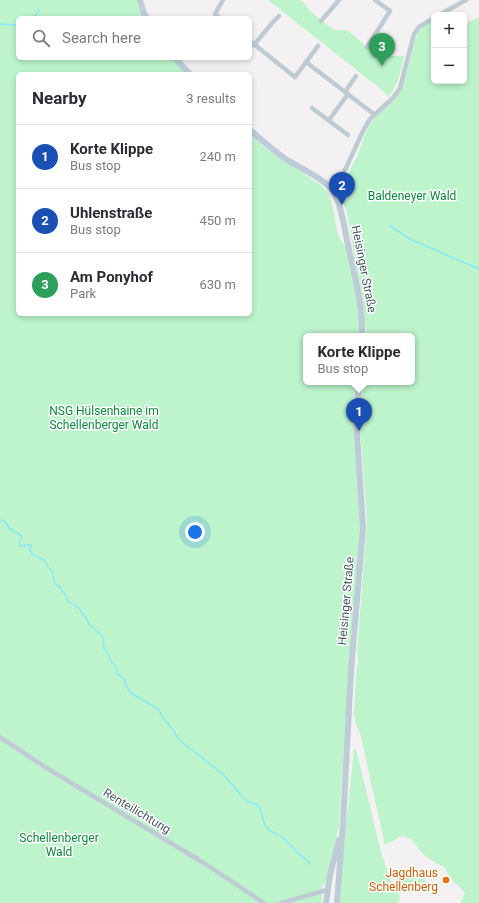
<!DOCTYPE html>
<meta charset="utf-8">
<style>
:root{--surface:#fff;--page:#f7f7f7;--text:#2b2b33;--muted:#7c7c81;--line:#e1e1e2;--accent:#068af9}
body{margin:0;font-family:Roboto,sans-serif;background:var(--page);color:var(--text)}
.controls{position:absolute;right:12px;top:12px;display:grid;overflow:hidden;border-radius:6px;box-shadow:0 2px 6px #0003}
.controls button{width:36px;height:36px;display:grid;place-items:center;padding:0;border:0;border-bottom:1px solid var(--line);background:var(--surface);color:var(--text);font:20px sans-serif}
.you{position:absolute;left:195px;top:532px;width:14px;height:14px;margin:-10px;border:3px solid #fff;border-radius:50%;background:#1a73e8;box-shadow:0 0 0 6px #1a73e833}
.badge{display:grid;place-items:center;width:26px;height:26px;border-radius:50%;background:var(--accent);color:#fff;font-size:13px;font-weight:700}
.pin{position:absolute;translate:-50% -33px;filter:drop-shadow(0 1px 2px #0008)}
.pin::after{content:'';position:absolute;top:21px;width:14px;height:12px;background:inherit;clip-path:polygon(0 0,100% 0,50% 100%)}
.popup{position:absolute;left:303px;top:333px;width:112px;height:52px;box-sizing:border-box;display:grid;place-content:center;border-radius:6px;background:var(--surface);filter:drop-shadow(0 1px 3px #0005);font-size:13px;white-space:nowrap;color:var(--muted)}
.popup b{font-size:15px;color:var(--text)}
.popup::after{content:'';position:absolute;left:50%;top:100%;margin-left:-8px;border:8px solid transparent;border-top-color:var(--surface)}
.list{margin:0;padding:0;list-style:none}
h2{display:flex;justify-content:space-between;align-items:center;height:52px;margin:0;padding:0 16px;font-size:17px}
h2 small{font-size:13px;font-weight:400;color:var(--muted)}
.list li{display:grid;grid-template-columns:26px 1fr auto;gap:12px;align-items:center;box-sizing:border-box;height:64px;padding:0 16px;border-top:1px solid var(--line)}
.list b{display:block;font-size:15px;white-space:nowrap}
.list p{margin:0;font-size:13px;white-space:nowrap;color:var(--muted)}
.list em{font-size:13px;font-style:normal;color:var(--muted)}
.icon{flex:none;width:22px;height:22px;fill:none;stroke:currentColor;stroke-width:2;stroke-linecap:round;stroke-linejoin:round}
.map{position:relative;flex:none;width:479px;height:903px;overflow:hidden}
.search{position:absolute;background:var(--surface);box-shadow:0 2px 6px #0003;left:16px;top:16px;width:236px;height:44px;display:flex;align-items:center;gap:10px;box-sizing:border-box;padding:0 14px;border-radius:6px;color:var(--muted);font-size:15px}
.panel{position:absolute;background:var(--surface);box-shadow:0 2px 6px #0003;left:16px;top:72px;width:236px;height:244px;border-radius:6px}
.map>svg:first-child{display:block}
.green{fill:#bdf4cc}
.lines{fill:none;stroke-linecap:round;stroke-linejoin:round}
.stream{stroke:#86eaf6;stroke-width:1.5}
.street{stroke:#becbd2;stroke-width:4.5}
.secondary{stroke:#beccd7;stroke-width:6}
.food-dot{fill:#e8710a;stroke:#fff;stroke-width:1.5}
.labels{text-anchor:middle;stroke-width:3;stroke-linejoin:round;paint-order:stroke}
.park-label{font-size:12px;fill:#0d873e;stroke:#fff}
.street-label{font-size:12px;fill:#475861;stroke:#fff}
.food-label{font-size:12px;fill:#c56008;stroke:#fff;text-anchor:end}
</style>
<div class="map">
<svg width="479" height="903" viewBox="0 0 479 903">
<rect width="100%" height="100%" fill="#f4f1f2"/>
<g class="green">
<path d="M 0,0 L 139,0 L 146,18 L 18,18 L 18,58 L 174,58 L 187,74 L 18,74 L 18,314 L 250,314 L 250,134 L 269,151 L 321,185 C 336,199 333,219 339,237 C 341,242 345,245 347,250 C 355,276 361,309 360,336 L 306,336 L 306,382 L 355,382 L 353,416 L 361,532 L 351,636 L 339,826 L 329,875 L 326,882 L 322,886 L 322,903 L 0,903 Z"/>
<path d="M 268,0 L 299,0 L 303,2 L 311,12 L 334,30 L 347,30 L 378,56 L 404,56 C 401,72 398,85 388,97 L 382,90 Z"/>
<path d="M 479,17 L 479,903 L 460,903 L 465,893 L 456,883 L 455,884 L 443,866 L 441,866 L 424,855 L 411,839 L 402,836 L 385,845 L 360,733 L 355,723 L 354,713 L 356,674 L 358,660 L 357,653 L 367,521 L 359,415 L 362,382 L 412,382 L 412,336 L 366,336 L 365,321 L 347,213 L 340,193 L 342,185 L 358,155 L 365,134 L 370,124 L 376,117 L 393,101 L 401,90 L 407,72 L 413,45 L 418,32 L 422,28 L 434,20 L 434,81 L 464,81 L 464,25 Z"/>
<path d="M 354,749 L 356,749 L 381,852 L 392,885 L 396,892 L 399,893 L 400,900 L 396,903 L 340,903 L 345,833 Z"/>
<path d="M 418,869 L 427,884 L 410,894 L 401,879 Z"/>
</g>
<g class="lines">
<g class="stream">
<path d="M 34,18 L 39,10"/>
<path d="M 0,24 L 18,25"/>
<path d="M 390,226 L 412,240 L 479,269"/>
<path d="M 0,520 L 4,521 L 10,529 L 22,536 L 19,544 L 20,546 L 31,545 L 32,546 L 29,549 L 33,555 L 44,560 L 47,566 L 52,571 L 55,584 L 60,587 L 67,598 L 67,600 L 80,609 L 90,625 L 103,637 L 104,649 L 108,653 L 111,662 L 115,665 L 117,673 L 125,680 L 126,686 L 131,693 L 158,709 L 164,719 L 174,731 L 178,739 L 224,775 L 247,802 C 266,803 259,818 267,828 C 272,833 279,834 283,838 C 288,841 292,847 296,851 C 301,856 306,858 310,864"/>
</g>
<g class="street">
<path d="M 439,15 L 466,0"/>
<path d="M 220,18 L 215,14 L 223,0"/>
<path d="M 321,21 L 339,0"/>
<path d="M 250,41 L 295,77 L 318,46"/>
<path d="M 254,45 L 272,23 L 279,16"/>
<path d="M 367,47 L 390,11 L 375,0"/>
<path d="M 306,62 L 375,115"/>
<path d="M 345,92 L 356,76"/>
<path d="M 312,108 L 348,135"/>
<path d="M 329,120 L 348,94"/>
<path d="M 332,190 L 346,168 L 363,131 L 370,119 L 393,98 L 400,88 L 414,34 L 419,27 L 434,18"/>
<path d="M 0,737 L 45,767 L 207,865 L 264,903"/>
<path d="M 281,903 L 327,890"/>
</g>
<g class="secondary">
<path d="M 140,0 L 143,11 L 147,18"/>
<path d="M 175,58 L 190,74"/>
<path d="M 250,130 C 261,140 272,149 283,157 C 298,168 321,176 332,190 C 341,201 345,231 348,245 C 354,275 363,305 362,336"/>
<path d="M 326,903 L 330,875 L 339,840"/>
<path d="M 337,903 L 343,823 L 351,671 L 363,528 L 356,418 L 359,382"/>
</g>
</g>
<circle class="food-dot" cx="446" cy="880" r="4"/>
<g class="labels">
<g class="park-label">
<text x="412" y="200">Baldeneyer Wald</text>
<text x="104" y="415">NSG Hülsenhaine im<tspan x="104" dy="14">Schellenberger Wald</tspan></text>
<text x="59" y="842">Schellenberger<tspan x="59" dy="14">Wald</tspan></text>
</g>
<g class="street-label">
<text transform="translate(364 269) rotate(79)" y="4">Heisinger Straße</text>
<text transform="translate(346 601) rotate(-85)" y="4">Heisinger Straße</text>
<text transform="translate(137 811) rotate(31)" y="4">Renteilichtung</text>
</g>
<g class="food-label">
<text x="438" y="877">Jagdhaus<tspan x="438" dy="14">Schellenberg</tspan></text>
</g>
</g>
</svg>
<div class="controls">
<button>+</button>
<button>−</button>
</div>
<div class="you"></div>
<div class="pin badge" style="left:359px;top:431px;background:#1a4fb4">1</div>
<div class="popup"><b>Korte Klippe</b>Bus stop</div>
<div class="pin badge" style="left:342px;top:205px;background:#1a4fb4">2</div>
<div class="pin badge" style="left:382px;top:66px;background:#2e9e5b">3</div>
<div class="search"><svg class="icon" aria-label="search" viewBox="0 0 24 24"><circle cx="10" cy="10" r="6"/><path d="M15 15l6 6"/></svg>Search here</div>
<section class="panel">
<h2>Nearby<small>3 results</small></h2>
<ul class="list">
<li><span class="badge" style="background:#1a4fb4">1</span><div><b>Korte Klippe</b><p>Bus stop</p></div><em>240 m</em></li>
<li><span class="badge" style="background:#1a4fb4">2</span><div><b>Uhlenstraße</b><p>Bus stop</p></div><em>450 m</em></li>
<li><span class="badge" style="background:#2e9e5b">3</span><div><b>Am Ponyhof</b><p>Park</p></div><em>630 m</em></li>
</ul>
</section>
</div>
